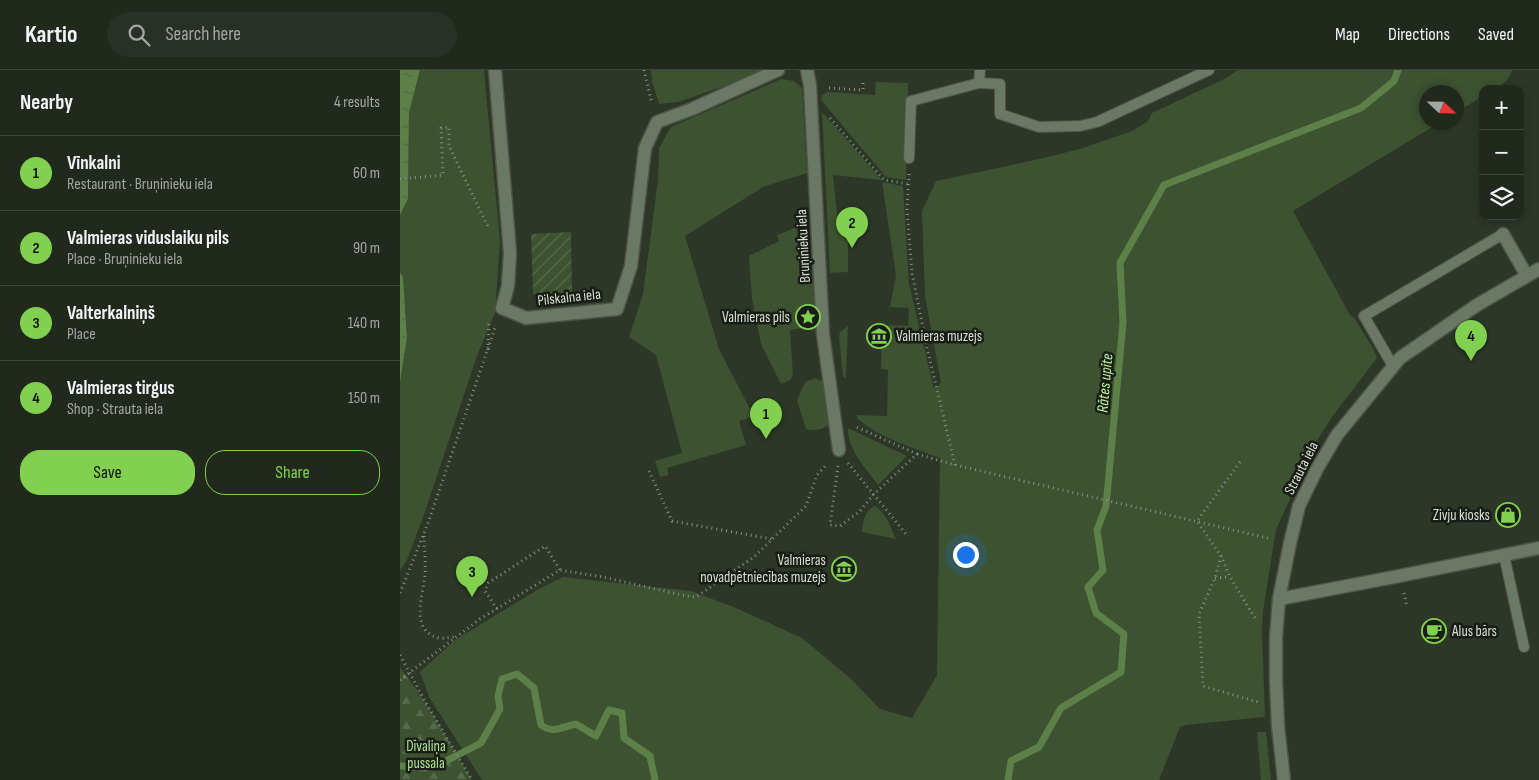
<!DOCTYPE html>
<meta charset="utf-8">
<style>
:root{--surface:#21291d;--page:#293126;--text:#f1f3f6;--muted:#a2a6a4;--line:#3e453b;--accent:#82d04f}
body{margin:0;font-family:"Sofia Sans Condensed",sans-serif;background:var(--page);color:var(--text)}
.controls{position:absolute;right:15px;top:15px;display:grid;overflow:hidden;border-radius:10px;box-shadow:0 2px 8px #0003}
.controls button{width:45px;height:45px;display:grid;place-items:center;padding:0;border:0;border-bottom:1px solid var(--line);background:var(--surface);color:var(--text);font:25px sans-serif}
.compass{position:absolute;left:1019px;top:15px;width:45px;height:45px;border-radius:50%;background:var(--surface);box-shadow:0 2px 8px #0003;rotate:112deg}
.you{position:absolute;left:565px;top:484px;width:18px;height:18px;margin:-12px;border:4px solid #fff;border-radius:50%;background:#1a73e8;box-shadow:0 0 0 8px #1a73e833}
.badge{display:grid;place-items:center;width:32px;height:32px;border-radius:50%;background:var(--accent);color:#111;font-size:16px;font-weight:700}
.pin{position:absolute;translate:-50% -41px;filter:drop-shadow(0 1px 2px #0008)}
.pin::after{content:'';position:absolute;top:26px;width:18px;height:15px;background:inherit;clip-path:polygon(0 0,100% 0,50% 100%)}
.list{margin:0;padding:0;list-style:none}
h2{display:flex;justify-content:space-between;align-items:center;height:65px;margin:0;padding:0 20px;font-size:21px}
h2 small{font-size:16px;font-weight:400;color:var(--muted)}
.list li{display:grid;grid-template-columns:32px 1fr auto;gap:15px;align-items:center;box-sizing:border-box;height:75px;padding:0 20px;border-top:1px solid var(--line)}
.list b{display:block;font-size:19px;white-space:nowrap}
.list p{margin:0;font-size:16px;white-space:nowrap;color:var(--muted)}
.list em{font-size:16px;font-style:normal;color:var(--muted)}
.actions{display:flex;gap:10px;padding:15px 20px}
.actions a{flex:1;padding:11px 0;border:1px solid var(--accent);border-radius:20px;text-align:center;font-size:18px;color:var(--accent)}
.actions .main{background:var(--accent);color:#111}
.icon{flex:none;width:28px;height:28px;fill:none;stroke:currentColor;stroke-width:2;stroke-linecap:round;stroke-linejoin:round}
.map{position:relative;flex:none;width:1139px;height:710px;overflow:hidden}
header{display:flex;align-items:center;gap:30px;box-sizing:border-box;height:70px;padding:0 25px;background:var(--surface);border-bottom:1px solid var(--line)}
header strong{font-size:24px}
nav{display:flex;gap:28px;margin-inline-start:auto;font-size:18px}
.search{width:350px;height:45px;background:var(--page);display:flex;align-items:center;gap:12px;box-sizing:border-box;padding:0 18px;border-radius:28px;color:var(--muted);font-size:19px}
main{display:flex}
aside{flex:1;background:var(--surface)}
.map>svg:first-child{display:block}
.green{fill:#3c5230}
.forest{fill:url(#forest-firs)}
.garden{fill:url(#garden-furrows)}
.water{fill:url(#water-ripples)}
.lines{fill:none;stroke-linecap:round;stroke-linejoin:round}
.stream{stroke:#5c8048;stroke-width:7}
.lane-casing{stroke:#4c5446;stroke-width:12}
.street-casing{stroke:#4c5446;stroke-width:15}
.path{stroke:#879083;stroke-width:3;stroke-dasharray:1 4;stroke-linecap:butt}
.lane{stroke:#6c7866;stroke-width:10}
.street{stroke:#6c7866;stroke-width:12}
.labels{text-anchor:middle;stroke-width:5;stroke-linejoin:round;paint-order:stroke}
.street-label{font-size:15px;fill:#d8dfd5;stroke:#181d15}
.poi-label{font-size:15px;fill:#d8dfd5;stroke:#181d15;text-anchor:end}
.park-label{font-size:15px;fill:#afe492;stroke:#181d15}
.water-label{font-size:16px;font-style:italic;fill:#bef3a0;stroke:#181d15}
</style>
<header>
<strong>Kartio</strong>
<div class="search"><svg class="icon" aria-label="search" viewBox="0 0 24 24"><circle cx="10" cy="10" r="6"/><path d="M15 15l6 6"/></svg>Search here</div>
<nav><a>Map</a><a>Directions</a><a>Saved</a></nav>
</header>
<main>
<aside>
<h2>Nearby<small>4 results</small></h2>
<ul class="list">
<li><span class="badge">1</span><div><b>Vīnkalni</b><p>Restaurant · Bruņinieku iela</p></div><em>60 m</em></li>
<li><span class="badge">2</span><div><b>Valmieras viduslaiku pils</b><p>Place · Bruņinieku iela</p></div><em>90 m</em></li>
<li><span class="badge">3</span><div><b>Valterkalniņš</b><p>Place</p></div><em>140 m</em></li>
<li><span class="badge">4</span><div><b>Valmieras tirgus</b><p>Shop · Strauta iela</p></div><em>150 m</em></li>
</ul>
<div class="actions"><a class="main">Save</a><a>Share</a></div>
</aside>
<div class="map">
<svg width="1139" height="710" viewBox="0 0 1139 710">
<defs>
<pattern id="forest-firs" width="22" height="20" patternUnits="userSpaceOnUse" patternTransform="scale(1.25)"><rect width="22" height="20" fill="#3c5230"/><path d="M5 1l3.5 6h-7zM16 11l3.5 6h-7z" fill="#576a4d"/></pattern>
<pattern id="garden-furrows" width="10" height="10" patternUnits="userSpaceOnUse" patternTransform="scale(1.25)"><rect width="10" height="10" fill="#3c5230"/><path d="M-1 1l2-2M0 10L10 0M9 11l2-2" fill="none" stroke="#576a4d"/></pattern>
<pattern id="water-ripples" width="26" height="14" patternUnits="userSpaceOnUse" patternTransform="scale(1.25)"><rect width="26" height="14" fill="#5c8048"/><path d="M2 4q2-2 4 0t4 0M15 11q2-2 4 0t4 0" fill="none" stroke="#516845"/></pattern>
</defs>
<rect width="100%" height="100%" fill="#2c3727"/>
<g class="green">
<path d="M 20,0 L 84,0 L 100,171 L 95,243 L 77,286 L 25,442 L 7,490 L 0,501 L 0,313 L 7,267 L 3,207 L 0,202 L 0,145 L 8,129 L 9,43 Z"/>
<path d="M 251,0 L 366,0 L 354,6 L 278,32 L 259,34 L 252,11 Z"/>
<path d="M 838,0 L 1112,0 C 1108,14 1097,19 1083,19 L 1083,26 L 1057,42 L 1056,22 L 1026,22 L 1026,52 L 1039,53 L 893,141 L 950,245 L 955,249 L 974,280 L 977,288 L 932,347 L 913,377 L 876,460 L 863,541 L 862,560 L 865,647 L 785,655 L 780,657 L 759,710 L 82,710 L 29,627 L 20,602 L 55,570 L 137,520 L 163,507 L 291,521 L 336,538 L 402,568 L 450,608 L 480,639 L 512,648 L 537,605 L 540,388 C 515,379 476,366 457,348 L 457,345 L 487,346 L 488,300 L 481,299 L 482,255 L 508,256 L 509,238 L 490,237 L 496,206 L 482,112 L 503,116 L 509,214 L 534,319 L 541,313 L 525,226 L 522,141 L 536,111 L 626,92 L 680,79 L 732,61 L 748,51 L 752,43 L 824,9 Z"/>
<path d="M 381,9 L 394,11 L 402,18 L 407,103 L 363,117 L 285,166 L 319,279 L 352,343 L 352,347 L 339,351 L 346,375 L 267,398 L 269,405 L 260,407 L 255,391 L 282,383 L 256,285 L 229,267 L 243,224 L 258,110 L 259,78 L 271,57 Z"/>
<path d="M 476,12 L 508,13 L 506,110 L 486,107 L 421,30 L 422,25 L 428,22 L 475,25 Z"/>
<path d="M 422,42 L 482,110 L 433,105 L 438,154 L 448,154 L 448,202 L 430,203 Z"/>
<path d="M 407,153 L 416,241 C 414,259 406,257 390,260 L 393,306 L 390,310 L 381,314 L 361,274 L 352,229 L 349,186 L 379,171 L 377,165 Z"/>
<path d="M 448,256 L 446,304 L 446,308 L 443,306 L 439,267 L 440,262 Z"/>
<path d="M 415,308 L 425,312 L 431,352 C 424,360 416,361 406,359 L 397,330 L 405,312 Z"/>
<path d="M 448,358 L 507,386 L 478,415 C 466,398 447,380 448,358 Z"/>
<path d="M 474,436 C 485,441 491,458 496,469 L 462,462 C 463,450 464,443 474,436 Z"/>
<path d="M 857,662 L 866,662 L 871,710 L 861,710 Z"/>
</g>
<path class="forest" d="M 0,597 L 26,633 L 72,710 L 0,710 Z"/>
<path class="garden" d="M 171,162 L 172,223 L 133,224 L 131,164 Z"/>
<g class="water">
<path d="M 0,0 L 20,0 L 9,43 L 8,129 L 0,145 Z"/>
<path d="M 0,202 L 3,207 L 7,267 L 0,313 Z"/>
</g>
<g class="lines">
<g class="stream">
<path d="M 0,696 L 25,698 L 44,692 L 81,673 L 100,639 L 98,626 L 102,609 L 117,604 L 134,618 L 141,655 C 153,664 162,657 176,654 L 196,666 L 209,640 L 222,643 L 224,668 L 250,686 L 255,710"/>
<path d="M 608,710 L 611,691 L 639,677 L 661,638 L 721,602 L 724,564 L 696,543 L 688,517 L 703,500 L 697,460 L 706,436 L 723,253 L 720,193 L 764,115 L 961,38 L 994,11 L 998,0"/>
</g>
<defs>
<g id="lane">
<path d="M 580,0 L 579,13 L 600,14 L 600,44 L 639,57 L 680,56 L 697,52 L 809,0"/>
<path d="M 509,88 L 511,31 L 579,13"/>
<path d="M 993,296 L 964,246 L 1103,164"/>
<path d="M 1104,485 L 1124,577"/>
</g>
<g id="street">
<path d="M 95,0 L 110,183 L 108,216 L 102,238 L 126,248 L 217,239 L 231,196 L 245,78 L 257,52 L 292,39 L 378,0"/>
<path d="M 407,0 L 410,15 L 423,264 L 439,380"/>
<path d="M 1103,164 L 1127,206"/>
<path d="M 879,529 L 994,507 L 1139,478"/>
<path d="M 884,710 L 878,656 L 876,611 L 876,567 L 879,529 L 890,473 L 899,436 L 917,399 L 937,365 L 1000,288 L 1077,235 L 1139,199"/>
</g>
</defs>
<use href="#lane" class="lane-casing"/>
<use href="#street" class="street-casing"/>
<g class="path">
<path d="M 244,0 L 252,34"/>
<path d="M 429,18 L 463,20 L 463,11"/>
<path d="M 430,48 L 484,110 L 508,114"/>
<path d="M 509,104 L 507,140 L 512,203 L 527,278 L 555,395"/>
<path d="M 0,109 L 43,105 L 41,58 L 49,57 L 49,76 L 89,159"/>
<path d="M 88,280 L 89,250"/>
<path d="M 517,384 L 555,395 L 872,469"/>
<path d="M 840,392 L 797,451 L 821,486 L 830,507 L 855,548"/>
<path d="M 448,393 L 506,464"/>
<path d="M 438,396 L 430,455 L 440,456 L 460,441 L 473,425 L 517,384 L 454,356"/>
<path d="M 249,401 L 272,451 L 372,469"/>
<path d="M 24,466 C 24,478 26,492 25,505 C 23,525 9,562 40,568 C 45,569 51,567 56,567"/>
<path d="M 821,486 L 815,508 L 799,544 L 803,616 L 858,632"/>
<path d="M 815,508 L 830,507"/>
<path d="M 0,523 L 28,453 L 96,255"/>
<path d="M 1004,523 L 1007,537"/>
<path d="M 97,539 L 85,521 L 88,513 L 145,476 L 160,500"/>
<path d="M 0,585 L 26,633 L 72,710"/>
<path d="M 0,610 L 80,549 L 160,500 L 203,507 L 286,526 L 296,527 L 354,487 L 406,436 L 417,405 L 427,394"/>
</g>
<use href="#lane" class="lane"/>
<use href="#street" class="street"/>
</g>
<defs>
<symbol id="sight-ring" viewBox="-11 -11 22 22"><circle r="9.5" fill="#181d15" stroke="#82d04f" stroke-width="1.5"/><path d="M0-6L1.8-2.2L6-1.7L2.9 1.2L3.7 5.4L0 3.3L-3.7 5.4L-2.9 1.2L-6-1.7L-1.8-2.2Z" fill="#82d04f"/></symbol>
<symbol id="museum-ring" viewBox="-11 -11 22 22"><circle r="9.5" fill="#181d15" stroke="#82d04f" stroke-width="1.5"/><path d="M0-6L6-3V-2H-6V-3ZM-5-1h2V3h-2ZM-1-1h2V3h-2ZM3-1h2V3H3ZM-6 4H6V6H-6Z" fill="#82d04f"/></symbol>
<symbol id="shop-ring" viewBox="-11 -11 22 22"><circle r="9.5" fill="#181d15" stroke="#82d04f" stroke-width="1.5"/><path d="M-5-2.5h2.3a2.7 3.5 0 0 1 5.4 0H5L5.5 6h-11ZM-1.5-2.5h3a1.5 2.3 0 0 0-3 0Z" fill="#82d04f"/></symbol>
<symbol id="cafe-ring" viewBox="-11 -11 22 22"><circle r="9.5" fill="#181d15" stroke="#82d04f" stroke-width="1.5"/><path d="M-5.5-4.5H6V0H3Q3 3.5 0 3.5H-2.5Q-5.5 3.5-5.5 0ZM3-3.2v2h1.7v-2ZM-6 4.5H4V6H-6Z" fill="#82d04f"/></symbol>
</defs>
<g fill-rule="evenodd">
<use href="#sight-ring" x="394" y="233" width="28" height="28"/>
<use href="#museum-ring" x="465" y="252" width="28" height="28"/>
<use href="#shop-ring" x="1094" y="431" width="28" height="28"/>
<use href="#museum-ring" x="430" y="485" width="28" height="28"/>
<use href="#cafe-ring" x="1020" y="547" width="28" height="28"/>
</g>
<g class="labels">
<g class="street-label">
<text transform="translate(403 176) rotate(-93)" y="5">Bruņinieku iela</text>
<text transform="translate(169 227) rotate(-6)" y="5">Pilskalna iela</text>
<text transform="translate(901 398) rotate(-63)" y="5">Strauta iela</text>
</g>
<g class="poi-label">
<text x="390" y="252">Valmieras pils</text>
<text x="496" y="271" text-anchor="start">Valmieras muzejs</text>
<text x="1090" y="450">Zivju kiosks</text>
<text x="426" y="495">Valmieras<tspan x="426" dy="17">novadpētniecības muzejs</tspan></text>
<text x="1052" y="566" text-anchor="start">Alus bārs</text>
</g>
<g class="park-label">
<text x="26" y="681">Dīvaliņa<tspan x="26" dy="17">pussala</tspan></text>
</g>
<g class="water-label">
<text transform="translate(704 313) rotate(-85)" y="6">Rātes upīte</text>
</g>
</g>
</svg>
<div class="controls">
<button>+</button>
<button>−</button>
<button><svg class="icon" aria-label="layers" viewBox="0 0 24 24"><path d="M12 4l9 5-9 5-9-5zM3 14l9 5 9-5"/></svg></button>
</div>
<svg class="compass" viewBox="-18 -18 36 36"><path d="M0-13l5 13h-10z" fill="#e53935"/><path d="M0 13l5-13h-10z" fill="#a2a6a4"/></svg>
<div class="you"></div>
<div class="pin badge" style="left:366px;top:369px">1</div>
<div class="pin badge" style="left:452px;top:178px">2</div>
<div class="pin badge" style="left:72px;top:527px">3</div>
<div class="pin badge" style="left:1071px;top:291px">4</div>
</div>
</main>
